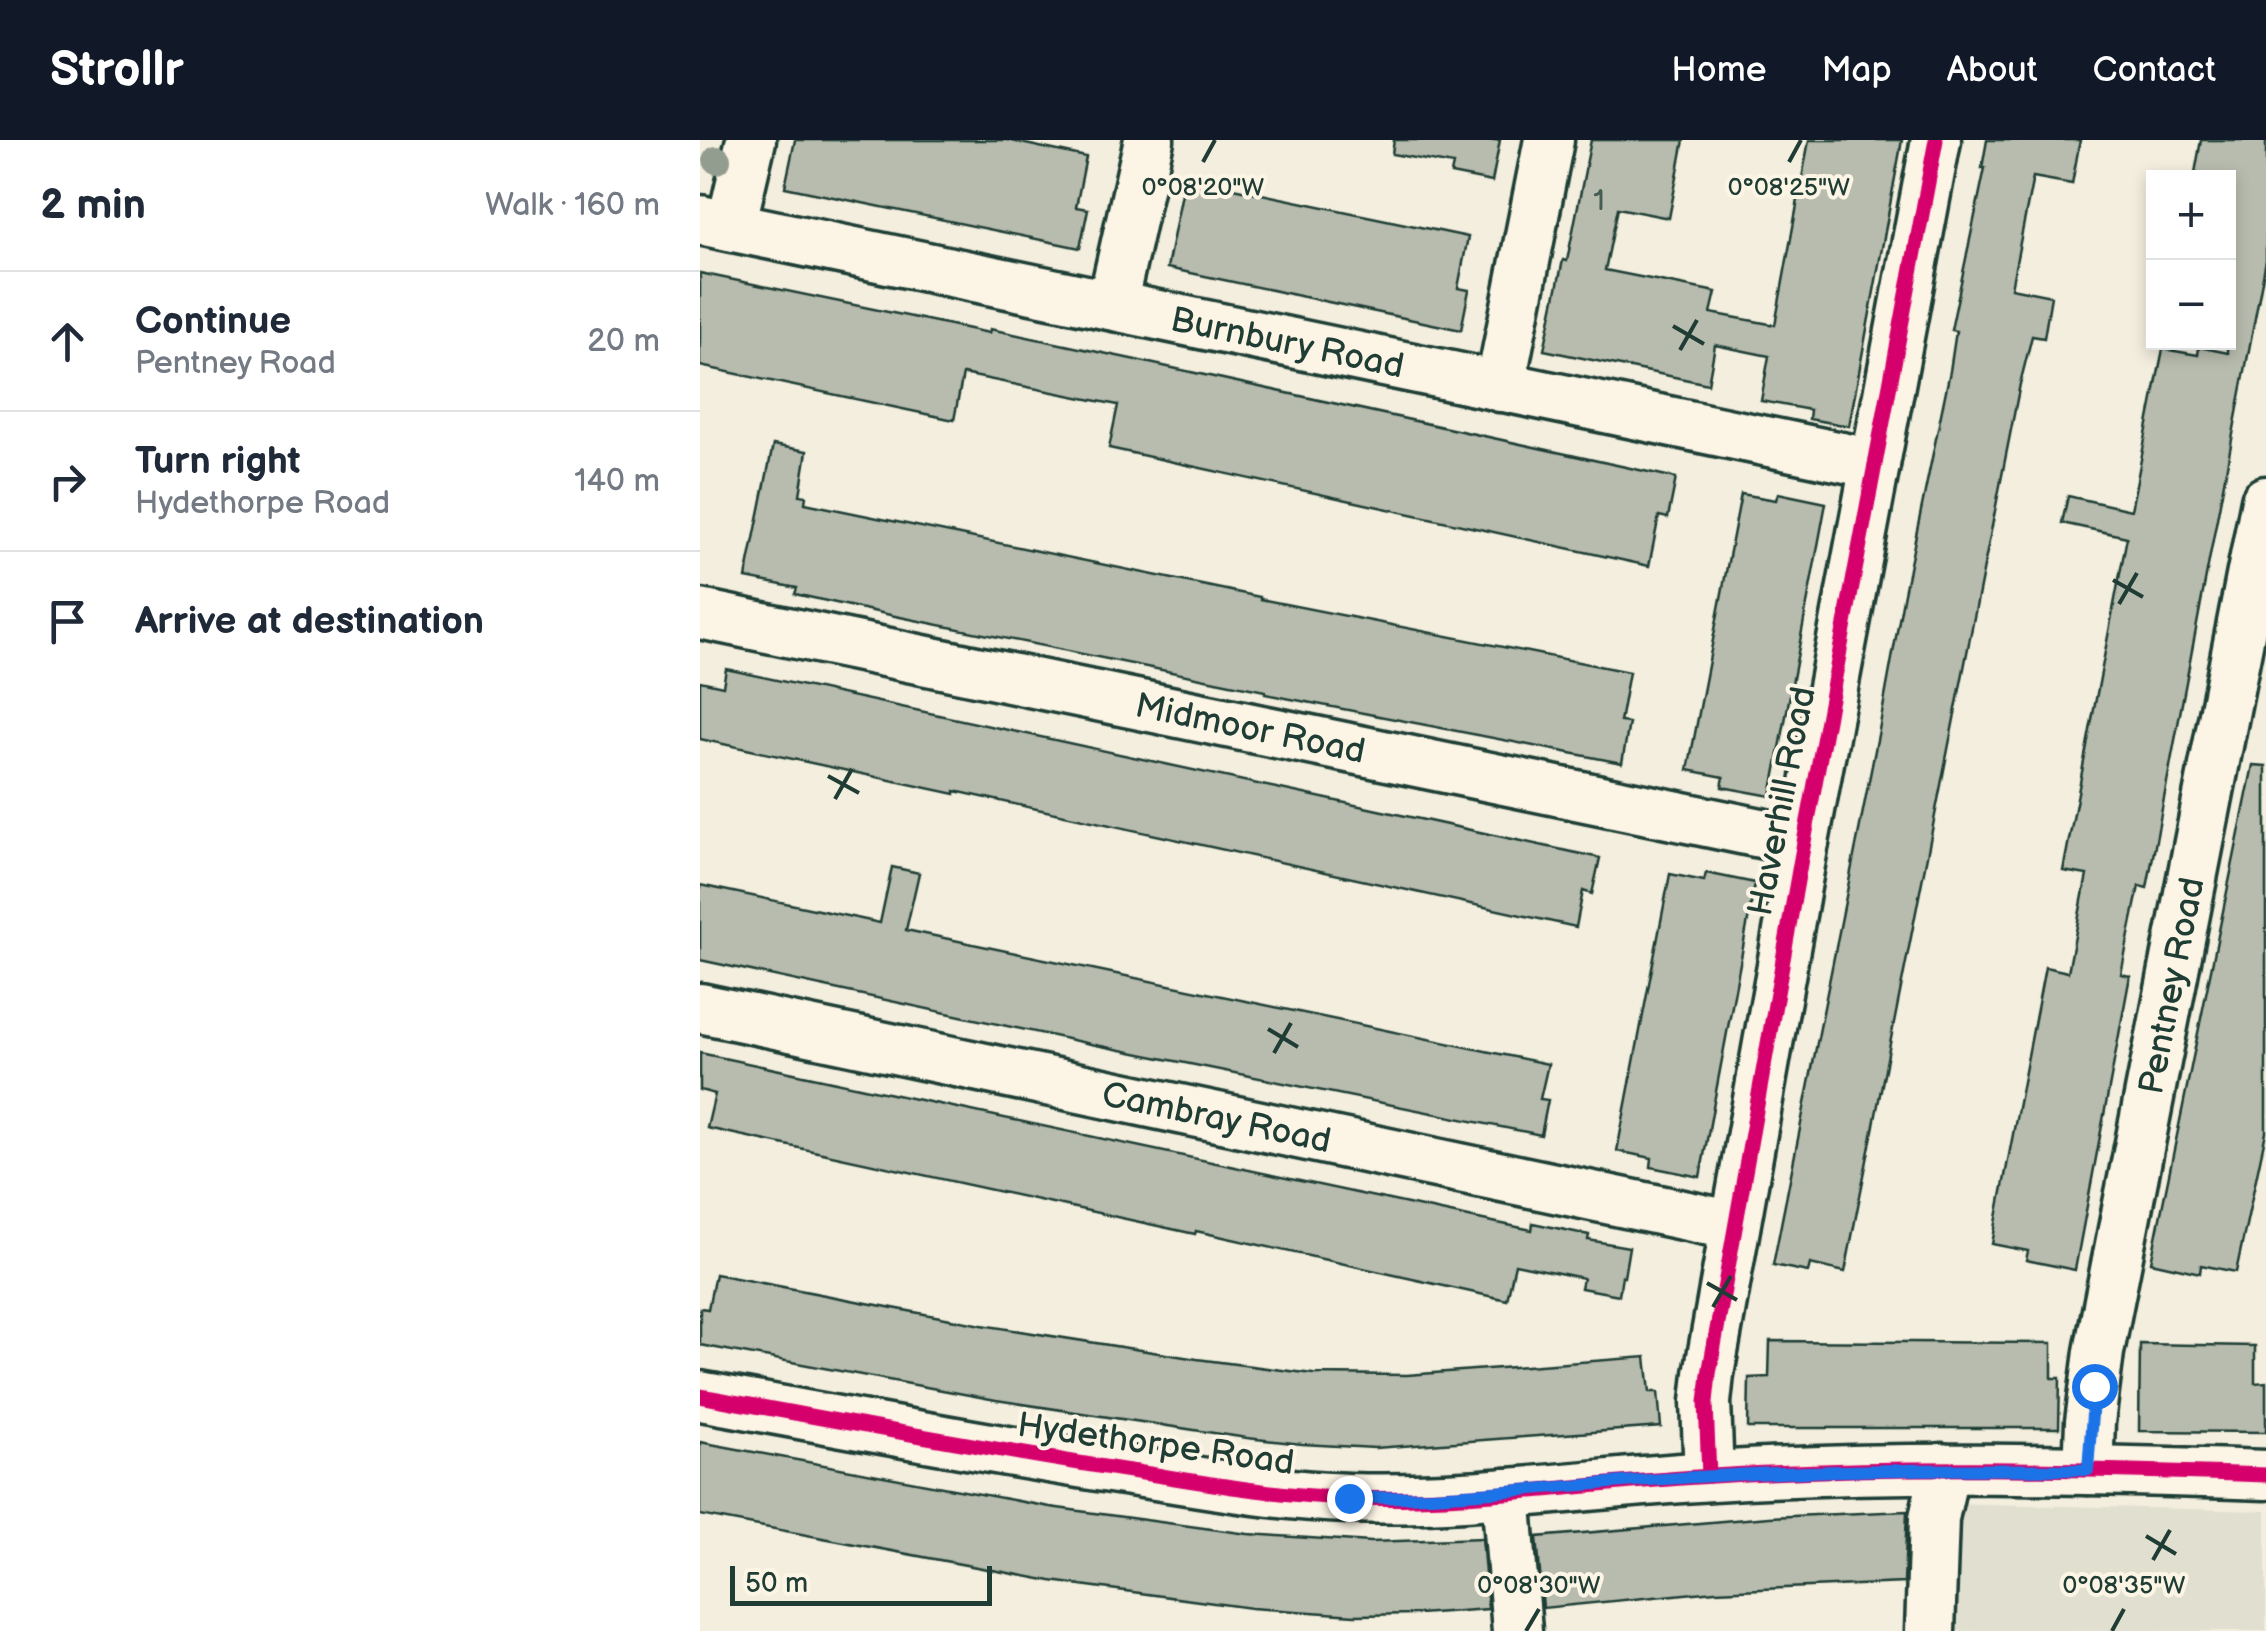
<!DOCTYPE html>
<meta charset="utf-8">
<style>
:root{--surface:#fff;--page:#f6f6f7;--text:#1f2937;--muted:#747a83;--line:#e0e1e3;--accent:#111827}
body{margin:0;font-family:"Balsamiq Sans",sans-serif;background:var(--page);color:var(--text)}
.controls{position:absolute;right:30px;top:30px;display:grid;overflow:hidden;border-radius:0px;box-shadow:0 5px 15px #0003}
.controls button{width:90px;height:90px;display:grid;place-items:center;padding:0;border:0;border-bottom:2px solid var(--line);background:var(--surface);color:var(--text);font:50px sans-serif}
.scale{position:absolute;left:30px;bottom:25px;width:262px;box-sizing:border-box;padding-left:10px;border:5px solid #1f3d34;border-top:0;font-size:28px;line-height:35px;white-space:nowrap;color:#1f3d34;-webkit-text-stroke:8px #fcf5e5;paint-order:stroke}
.stop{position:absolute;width:30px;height:30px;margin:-22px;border:8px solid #1a73e8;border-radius:50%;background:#fff}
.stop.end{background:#1a73e8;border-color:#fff;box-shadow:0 2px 10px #0008}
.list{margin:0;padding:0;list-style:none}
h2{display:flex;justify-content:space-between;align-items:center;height:130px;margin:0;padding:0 40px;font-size:42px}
h2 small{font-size:32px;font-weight:400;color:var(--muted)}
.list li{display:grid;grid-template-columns:65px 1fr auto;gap:30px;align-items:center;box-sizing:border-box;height:140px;padding:0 40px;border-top:2px solid var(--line)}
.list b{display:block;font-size:38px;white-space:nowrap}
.list p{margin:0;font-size:32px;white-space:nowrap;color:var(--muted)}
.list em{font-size:32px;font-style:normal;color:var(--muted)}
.icon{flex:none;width:55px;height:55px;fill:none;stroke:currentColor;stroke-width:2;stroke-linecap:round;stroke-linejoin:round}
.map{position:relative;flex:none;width:1566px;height:1491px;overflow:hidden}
header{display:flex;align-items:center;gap:60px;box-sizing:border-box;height:140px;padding:0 50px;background:var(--accent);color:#fff}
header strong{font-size:48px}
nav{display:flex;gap:55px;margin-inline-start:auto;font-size:35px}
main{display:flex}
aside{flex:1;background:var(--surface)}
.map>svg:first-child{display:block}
.built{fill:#e1dfd0}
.building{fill:#b8bcae;stroke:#1f3d34;stroke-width:2.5}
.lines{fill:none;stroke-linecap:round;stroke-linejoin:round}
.minor-casing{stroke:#1f3d34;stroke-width:55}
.minor{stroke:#fcf5e5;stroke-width:48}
.cycleway-casing{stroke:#fcf5e5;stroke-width:21}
.cycleway{stroke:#d6006c;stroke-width:15}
.tree{fill:#929d90}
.route{stroke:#1a73e8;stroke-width:12}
.ticks{fill:none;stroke:#1f3d34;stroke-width:4}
.labels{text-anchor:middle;stroke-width:8;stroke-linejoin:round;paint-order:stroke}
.number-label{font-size:30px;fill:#455d52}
.street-label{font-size:35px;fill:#1f3d34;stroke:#fcf5e5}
.ticks-label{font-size:25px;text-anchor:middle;fill:#1f3d34;stroke:#fcf5e5;stroke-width:8;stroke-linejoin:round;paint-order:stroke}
</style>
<header>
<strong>Strollr</strong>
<nav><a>Home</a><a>Map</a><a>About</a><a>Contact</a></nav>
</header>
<main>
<aside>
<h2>2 min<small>Walk · 160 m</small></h2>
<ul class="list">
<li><svg class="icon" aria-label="ahead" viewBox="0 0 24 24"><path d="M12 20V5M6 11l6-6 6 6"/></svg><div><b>Continue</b><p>Pentney Road</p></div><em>20 m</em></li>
<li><svg class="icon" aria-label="right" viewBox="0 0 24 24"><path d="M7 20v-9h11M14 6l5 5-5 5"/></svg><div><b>Turn right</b><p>Hydethorpe Road</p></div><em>140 m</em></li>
<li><svg class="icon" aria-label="arrive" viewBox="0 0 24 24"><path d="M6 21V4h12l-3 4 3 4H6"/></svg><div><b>Arrive at destination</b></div></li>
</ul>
</aside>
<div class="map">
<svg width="1566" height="1491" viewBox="0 0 1566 1491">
<rect width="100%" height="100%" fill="#f3eede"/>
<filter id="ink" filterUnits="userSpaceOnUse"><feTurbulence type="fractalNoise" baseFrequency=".01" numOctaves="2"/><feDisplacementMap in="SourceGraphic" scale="20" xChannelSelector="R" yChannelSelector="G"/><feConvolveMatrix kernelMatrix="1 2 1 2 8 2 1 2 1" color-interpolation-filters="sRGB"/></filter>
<g filter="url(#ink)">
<path class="built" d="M 1242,1363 L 1566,1371 L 1566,1491 L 1236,1491 Z"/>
<g class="building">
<path d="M 95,0 L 307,0 L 386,17 L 376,67 L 388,69 L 380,108 L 85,47 Z"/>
<path d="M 694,0 L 800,0 L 792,42 L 751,34 L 753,25 L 692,14 Z"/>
<path d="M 891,0 L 984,0 L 969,78 L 918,68 L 905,130 L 1016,152 L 1011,173 L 1075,185 L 1109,0 L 1202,0 L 1149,286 L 1109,279 L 1110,270 L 1061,261 L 1069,216 L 1015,205 L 1008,244 L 844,210 L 863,120 L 867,121 Z"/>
<path d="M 1287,0 L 1380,0 L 1372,44 L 1333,37 L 1311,148 L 1351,156 L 1344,198 L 1332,196 L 1320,244 L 1145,1132 L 1110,1124 L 1108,1132 L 1073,1125 L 1179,590 L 1204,453 L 1250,231 L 1256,191 L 1251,190 L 1285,28 L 1282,28 Z"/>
<path d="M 1501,0 L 1566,0 L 1566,120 L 1447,748 L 1439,746 L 1421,834 L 1430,836 L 1375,1130 L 1326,1120 L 1328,1111 L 1292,1104 L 1345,827 L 1368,832 L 1387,735 L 1363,731 L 1427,397 L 1362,383 L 1368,356 L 1431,370 L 1463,209 L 1498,215 L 1499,207 L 1528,213 L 1528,50 L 1530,40 L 1528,38 L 1495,33 Z"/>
<path d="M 485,38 L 768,97 L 758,148 L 769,150 L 761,190 L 467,128 Z"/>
<path d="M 0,133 L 289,193 L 290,189 L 436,220 L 976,338 L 968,378 L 959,376 L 949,426 L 409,308 L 418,265 L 263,234 L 254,280 L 0,226 Z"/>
<path d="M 73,305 L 107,311 L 100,355 L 106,356 L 105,363 L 560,457 L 560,459 L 929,532 L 920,582 L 929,583 L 922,623 L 565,554 L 565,551 L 195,476 L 95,454 L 97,448 L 46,438 Z"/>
<path d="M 1078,353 L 1126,363 L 1071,656 L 1022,647 L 1024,637 L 988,630 L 1041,354 L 1076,360 Z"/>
<path d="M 26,529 L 900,718 L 892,754 L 883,751 L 876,787 L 255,651 L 255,654 L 0,599 L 0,541 L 23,546 Z"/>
<path d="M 1553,625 L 1566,626 L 1566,992 L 1536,1132 L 1501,1125 L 1500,1133 L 1451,1122 Z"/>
<path d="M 192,727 L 219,733 L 206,790 L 848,924 L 840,959 L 848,960 L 841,995 L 386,903 L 0,820 L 0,745 L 180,783 Z"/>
<path d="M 1006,733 L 1055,743 L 1000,1037 L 951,1027 L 952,1018 L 917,1011 L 970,734 L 1004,741 Z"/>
<path d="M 0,913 L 783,1080 L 832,1090 L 833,1083 L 889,1095 L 888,1100 L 929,1107 L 924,1137 L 922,1136 L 919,1155 L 881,1148 L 883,1138 L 815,1124 L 807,1160 L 496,1091 L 495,1094 L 7,988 L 15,954 L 0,950 Z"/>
<path d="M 15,1134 L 282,1185 L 497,1219 L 613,1234 L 707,1235 L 946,1217 L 950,1252 L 958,1252 L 961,1287 L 675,1308 L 602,1304 L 547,1298 L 296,1260 L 0,1205 L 0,1168 L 8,1169 Z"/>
<path d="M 1070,1201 L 1352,1203 L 1352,1238 L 1360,1238 L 1359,1288 L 1048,1288 L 1049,1238 L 1069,1237 Z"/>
<path d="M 1440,1204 L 1555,1206 L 1555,1243 L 1566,1242 L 1566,1292 L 1439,1291 Z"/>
<path d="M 0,1302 L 350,1367 L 548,1394 L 671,1402 L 782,1398 L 788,1469 L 718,1474 L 655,1475 L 551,1468 L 351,1441 L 0,1375 Z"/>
<path d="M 1207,1371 L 1204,1443 L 1015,1451 L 843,1468 L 837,1397 L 1069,1377 Z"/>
</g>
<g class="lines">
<defs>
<g id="minor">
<path id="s1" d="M 0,80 L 1175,324"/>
<path d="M 31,86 L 51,0"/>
<path d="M 412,165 L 449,0"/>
<path d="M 800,247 L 849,0"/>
<path id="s2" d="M 0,474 L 1104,702"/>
<path id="s3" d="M 0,868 L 1035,1086"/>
<path d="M 0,1256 C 145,1282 290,1310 437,1332 C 507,1343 578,1356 649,1358 C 770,1362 891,1343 1012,1336 C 1197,1324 1381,1329 1566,1335"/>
<path id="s4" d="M 1388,1330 L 1390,1282 L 1399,1212 L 1566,361"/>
<path d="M 1009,1336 L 1006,1262 L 1009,1234 L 1104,702 L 1236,0"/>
<path d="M 806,1353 L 817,1491"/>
<path d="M 1230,1491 L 1234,1378 L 1240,1351 L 1241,1328"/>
</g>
</defs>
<use href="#minor" class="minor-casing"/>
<use href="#minor" class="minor"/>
<defs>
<g id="cycleway">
<path d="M 0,1256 C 145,1282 290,1310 437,1332 C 507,1343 578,1356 649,1358 C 770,1362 891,1343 1012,1336 C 1197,1324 1381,1329 1566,1335"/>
<path d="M 1009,1336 L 1006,1262 L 1009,1234 L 1104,702 L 1236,0"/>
</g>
</defs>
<use href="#cycleway" class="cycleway-casing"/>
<use href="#cycleway" class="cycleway"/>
</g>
<circle class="tree" cx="17" cy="20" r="14"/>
</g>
<g class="lines" filter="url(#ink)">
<path class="route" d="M 649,1358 C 772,1358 892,1342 1014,1336 C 1139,1329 1263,1329 1388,1330 L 1394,1246"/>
</g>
<path class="ticks" d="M 503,22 L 515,0M 1089,22 L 1101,0M 973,186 L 1004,204M 980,210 L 997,180M 1413,440 L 1443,457M 1419,464 L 1437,433M 128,636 L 159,653M 135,659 L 152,629M 568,889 L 598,907M 574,913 L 591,883M 1007,1143 L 1037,1160M 1013,1167 L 1031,1136M 1446,1396 L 1476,1414M 1453,1420 L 1470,1390M 826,1491 L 839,1469M 1412,1491 L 1424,1469"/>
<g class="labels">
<g class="number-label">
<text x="899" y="70">1</text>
</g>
<g class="street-label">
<text dy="12" stroke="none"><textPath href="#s1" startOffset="600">Burnbury Road</textPath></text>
<text dy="12" stroke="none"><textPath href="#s2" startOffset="562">Midmoor Road</textPath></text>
<text transform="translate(1081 661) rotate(-79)" y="12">Haverhill Road</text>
<text dy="12" stroke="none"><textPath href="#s4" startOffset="492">Pentney Road</textPath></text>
<text dy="12" stroke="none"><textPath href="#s3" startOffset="528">Cambray Road</textPath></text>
<text transform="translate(456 1303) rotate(8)" y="12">Hydethorpe Road</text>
</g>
</g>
<g class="ticks-label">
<text x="503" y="55">0°08'20"W</text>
<text x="1089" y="55">0°08'25"W</text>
<text x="839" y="1453">0°08'30"W</text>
<text x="1424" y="1453">0°08'35"W</text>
</g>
</svg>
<div class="controls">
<button>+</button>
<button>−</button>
</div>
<div class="scale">50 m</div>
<div class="stop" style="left:1394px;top:1246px"></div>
<div class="stop end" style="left:649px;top:1358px"></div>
</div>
</main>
